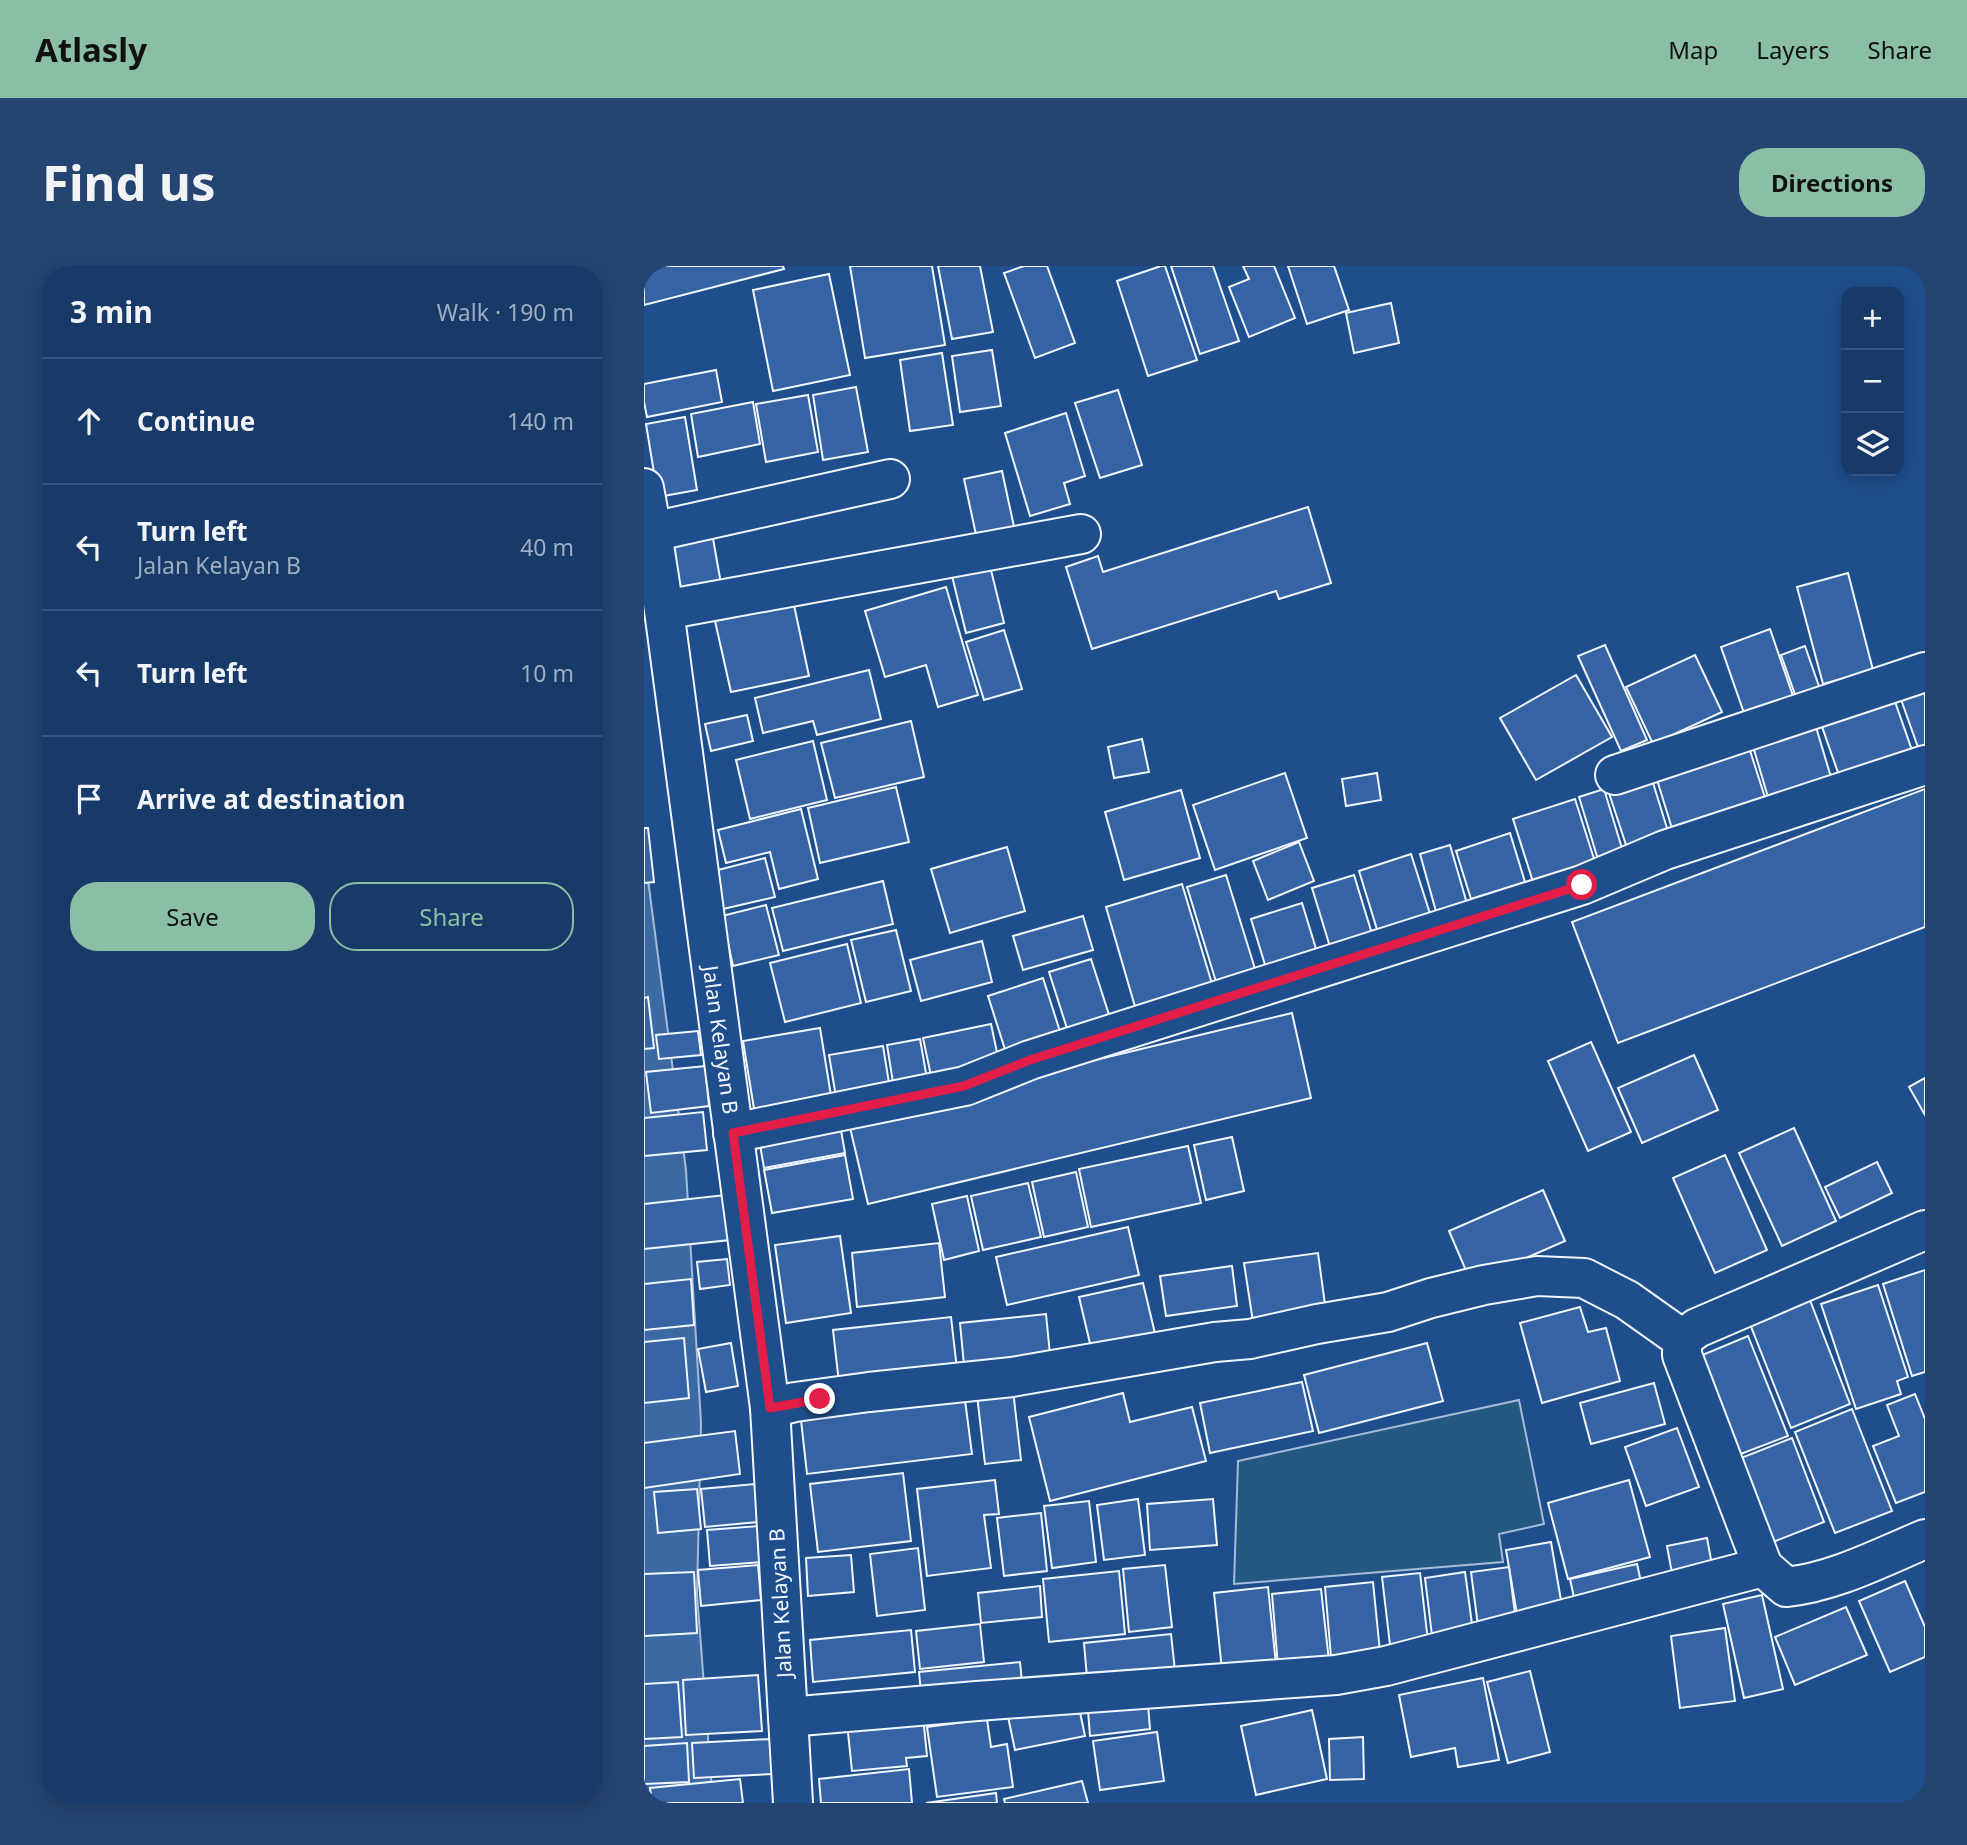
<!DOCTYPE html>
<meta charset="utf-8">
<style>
:root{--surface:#173a69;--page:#244571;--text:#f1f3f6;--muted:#9eadc0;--line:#36547d;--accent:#8abfa5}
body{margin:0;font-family:"Noto Sans",sans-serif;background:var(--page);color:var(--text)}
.controls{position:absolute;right:21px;top:21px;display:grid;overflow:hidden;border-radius:14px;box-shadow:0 4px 18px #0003}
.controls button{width:63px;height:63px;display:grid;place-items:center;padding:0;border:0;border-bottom:2px solid var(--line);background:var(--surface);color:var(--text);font:35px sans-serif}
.stop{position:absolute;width:21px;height:21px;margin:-16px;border:5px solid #e11d48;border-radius:50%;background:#fff}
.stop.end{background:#e11d48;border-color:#fff;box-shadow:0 2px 7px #0008}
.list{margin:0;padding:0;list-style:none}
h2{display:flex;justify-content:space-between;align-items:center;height:91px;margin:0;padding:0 28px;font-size:30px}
h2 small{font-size:23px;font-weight:400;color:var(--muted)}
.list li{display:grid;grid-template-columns:46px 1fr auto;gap:21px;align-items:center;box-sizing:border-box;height:126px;padding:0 28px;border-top:2px solid var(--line)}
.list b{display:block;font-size:26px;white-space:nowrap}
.list p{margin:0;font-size:23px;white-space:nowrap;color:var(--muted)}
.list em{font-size:23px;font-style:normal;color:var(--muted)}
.actions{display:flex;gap:14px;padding:21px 28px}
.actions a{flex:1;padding:16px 0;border:2px solid var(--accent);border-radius:28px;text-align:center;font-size:24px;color:var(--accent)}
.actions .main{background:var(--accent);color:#111}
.icon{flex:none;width:38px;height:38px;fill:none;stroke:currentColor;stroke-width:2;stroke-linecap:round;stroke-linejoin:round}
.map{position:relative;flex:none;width:1281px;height:1537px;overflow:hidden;border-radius:28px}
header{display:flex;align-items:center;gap:42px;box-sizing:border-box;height:98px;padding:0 35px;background:var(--accent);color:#111}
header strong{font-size:33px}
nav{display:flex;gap:38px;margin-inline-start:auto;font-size:24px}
.intro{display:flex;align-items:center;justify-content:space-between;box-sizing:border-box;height:168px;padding:0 42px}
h1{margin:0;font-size:49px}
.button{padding:18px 32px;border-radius:28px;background:var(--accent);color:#111;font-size:24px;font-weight:700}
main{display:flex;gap:42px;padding:0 42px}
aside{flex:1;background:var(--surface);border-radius:28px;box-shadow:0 4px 18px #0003}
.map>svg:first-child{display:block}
.green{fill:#245a82;stroke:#a8bbd7;stroke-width:2}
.water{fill:#3b69a3;stroke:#a8bbd7;stroke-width:2}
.building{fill:#3563a3;stroke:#f2f6ff;stroke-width:2}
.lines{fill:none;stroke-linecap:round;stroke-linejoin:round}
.minor-casing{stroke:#f2f6ff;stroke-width:42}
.minor{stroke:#1f4e8c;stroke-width:38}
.route{stroke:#e11d48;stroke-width:9}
.labels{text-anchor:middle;stroke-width:5;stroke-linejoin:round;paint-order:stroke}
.street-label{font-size:21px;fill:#f2f6ff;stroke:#1f4e8c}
</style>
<header>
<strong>Atlasly</strong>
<nav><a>Map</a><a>Layers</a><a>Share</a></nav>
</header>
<div class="intro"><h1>Find us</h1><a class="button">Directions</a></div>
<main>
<aside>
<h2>3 min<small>Walk · 190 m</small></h2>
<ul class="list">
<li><svg class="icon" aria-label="ahead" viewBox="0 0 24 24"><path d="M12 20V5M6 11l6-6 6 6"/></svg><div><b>Continue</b></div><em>140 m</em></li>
<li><svg class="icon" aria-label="left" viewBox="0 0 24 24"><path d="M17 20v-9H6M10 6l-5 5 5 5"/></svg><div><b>Turn left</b><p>Jalan Kelayan B</p></div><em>40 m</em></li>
<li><svg class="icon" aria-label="left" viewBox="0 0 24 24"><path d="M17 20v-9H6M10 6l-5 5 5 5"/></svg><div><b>Turn left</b></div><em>10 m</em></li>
<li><svg class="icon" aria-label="arrive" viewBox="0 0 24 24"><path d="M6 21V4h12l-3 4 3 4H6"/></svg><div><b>Arrive at destination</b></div></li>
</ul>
<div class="actions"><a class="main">Save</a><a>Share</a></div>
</aside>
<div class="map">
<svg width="1281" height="1537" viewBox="0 0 1281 1537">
<rect width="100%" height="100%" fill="#1f4e8c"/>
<path class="green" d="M 875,1134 L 900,1258 L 855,1268 L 859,1296 L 590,1318 L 594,1195 Z"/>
<path class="water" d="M 0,583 L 42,904 L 57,1157 L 53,1328 L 69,1537 L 0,1537 Z"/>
<g class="building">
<path d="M 0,0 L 139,0 L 140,3 L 0,39 Z"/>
<path d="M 206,0 L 288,0 L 301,79 L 221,92 Z"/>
<path d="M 294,0 L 336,0 L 349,66 L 308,73 Z"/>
<path d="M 380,0 L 403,0 L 431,77 L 391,92 L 360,7 Z"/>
<path d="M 517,0 L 521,0 L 553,94 L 504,110 L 473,15 Z"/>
<path d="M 527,0 L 569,0 L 595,75 L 556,88 Z"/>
<path d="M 599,0 L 630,0 L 651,52 L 605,71 L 585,21 L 605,13 Z"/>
<path d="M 644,0 L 690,0 L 705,44 L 663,58 Z"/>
<path d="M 185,8 L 206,109 L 129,125 L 109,24 Z"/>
<path d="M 747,37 L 755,77 L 710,87 L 702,47 Z"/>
<path d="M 348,84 L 357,140 L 316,146 L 308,90 Z"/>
<path d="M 298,87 L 309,159 L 266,165 L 256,94 Z"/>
<path d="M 72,104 L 78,136 L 3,151 L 0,136 L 0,118 Z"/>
<path d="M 212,121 L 224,186 L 179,194 L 169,129 Z"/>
<path d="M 474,124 L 498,199 L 456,212 L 431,137 Z"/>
<path d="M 164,129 L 174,186 L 122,196 L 112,138 Z"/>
<path d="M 109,136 L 116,178 L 54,191 L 47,148 Z"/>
<path d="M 422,147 L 441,210 L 420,217 L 426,238 L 386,250 L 361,167 Z"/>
<path d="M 41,151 L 53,224 L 14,231 L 2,158 Z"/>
<path d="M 358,205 L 372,270 L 334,278 L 320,213 Z"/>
<path d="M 664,241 L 687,317 L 635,333 L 632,325 L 448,383 L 422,301 L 454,290 L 459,306 Z"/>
<path d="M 68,267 L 79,329 L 37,336 L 25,275 Z"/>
<path d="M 346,300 L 360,357 L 322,367 L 308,310 Z"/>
<path d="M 1204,307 L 1229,404 L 1179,418 L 1153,321 Z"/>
<path d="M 302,321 L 334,429 L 294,441 L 282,399 L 241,411 L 221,345 Z"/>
<path d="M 150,339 L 165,410 L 87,426 L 71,355 Z"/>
<path d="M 1126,363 L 1149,430 L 1100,447 L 1077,381 Z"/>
<path d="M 360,364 L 378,423 L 340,434 L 322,376 Z"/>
<path d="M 961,379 L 1003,474 L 977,485 L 934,390 Z"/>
<path d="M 1161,380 L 1177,426 L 1153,434 L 1137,389 Z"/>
<path d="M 1051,389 L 1078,446 L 1009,478 L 982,421 Z"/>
<path d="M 225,404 L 237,453 L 173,469 L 169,455 L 119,467 L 111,432 Z"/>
<path d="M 932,409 L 968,471 L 892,514 L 856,452 Z"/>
<path d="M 1281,416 L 1281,485 L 1276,487 L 1254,425 Z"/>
<path d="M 1248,427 L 1271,493 L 1198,518 L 1175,452 Z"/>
<path d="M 103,449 L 109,475 L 67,485 L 61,458 Z"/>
<path d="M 1169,451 L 1189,518 L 1126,538 L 1106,470 Z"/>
<path d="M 267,455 L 280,511 L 191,532 L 177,477 Z"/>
<path d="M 498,473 L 505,506 L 470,512 L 464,481 Z"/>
<path d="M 169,475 L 183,534 L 106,553 L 92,494 Z"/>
<path d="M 1103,475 L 1124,541 L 1030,569 L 1010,504 Z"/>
<path d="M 641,507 L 663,572 L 571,604 L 549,539 Z"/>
<path d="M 733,507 L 737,534 L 702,540 L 698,513 Z"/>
<path d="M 1006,507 L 1027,575 L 985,588 L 963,521 Z"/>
<path d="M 252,521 L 265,576 L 176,597 L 164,542 Z"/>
<path d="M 960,523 L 980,589 L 955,597 L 935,531 Z"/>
<path d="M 1281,523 L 1281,661 L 974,777 L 928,656 Z"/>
<path d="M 537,524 L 556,592 L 480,614 L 461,546 Z"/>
<path d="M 931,533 L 952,599 L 890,619 L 869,553 Z"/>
<path d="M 157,543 L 174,613 L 135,623 L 126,586 L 82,597 L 74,564 Z"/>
<path d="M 0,562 L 4,562 L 10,616 L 0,617 Z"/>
<path d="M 866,567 L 881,616 L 827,633 L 812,585 Z"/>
<path d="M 655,576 L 670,615 L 624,634 L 609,595 Z"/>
<path d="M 806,579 L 824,641 L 793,649 L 776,588 Z"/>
<path d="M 363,581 L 381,645 L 306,667 L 287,603 Z"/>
<path d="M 767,588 L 788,654 L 735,670 L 715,605 Z"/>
<path d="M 121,592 L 131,631 L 79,643 L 70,605 Z"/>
<path d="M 582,609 L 612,706 L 573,719 L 543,621 Z"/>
<path d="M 710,609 L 729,671 L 687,684 L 668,622 Z"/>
<path d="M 239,615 L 249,658 L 139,685 L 128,642 Z"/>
<path d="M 538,618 L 569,721 L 492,744 L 462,641 Z"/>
<path d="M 658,637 L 673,686 L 622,702 L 607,653 Z"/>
<path d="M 122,639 L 135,689 L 89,700 L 78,650 Z"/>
<path d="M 439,650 L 449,684 L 379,704 L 369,670 Z"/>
<path d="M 252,664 L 267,725 L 222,736 L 207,674 Z"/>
<path d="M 338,675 L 348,716 L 277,735 L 266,694 Z"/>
<path d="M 203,678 L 217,737 L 141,756 L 126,697 Z"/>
<path d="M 447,693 L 469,761 L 427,775 L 405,706 Z"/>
<path d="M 399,712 L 419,775 L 364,793 L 344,730 Z"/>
<path d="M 4,731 L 10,782 L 0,783 L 0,732 Z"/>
<path d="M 648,747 L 667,832 L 224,938 L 204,853 Z"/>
<path d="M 347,758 L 355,796 L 290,824 L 279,772 Z"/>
<path d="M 176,762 L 189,842 L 112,855 L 99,775 Z"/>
<path d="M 54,765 L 57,789 L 15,793 L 12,769 Z"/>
<path d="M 276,773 L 285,824 L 251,829 L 243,779 Z"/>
<path d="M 947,776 L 987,866 L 944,885 L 904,795 Z"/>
<path d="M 239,780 L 247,829 L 193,837 L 185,789 Z"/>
<path d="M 1050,789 L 1074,844 L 998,877 L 974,822 Z"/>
<path d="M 61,800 L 65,840 L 7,847 L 2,806 Z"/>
<path d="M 1281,812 L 1281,849 L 1265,821 Z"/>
<path d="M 59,846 L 63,884 L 0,890 L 0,852 Z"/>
<path d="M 195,853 L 201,887 L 120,902 L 114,867 Z"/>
<path d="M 1150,862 L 1192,955 L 1138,980 L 1095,887 Z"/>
<path d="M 588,871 L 600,925 L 562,934 L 550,879 Z"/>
<path d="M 544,880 L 557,937 L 447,961 L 435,903 Z"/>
<path d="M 201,889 L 209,933 L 128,947 L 120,904 Z"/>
<path d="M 1081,889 L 1123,984 L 1071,1007 L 1029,912 Z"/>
<path d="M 1233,896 L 1248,927 L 1196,952 L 1181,921 Z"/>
<path d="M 432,906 L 444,961 L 400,971 L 388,916 Z"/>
<path d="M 384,917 L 397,971 L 339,984 L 327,930 Z"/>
<path d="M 899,924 L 921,975 L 827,1016 L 805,965 Z"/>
<path d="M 81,929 L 86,974 L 0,983 L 0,938 Z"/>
<path d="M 323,930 L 335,985 L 300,994 L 288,938 Z"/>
<path d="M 484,961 L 495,1009 L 363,1039 L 352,991 Z"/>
<path d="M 196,970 L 207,1047 L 142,1057 L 131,979 Z"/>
<path d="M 295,977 L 301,1031 L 213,1041 L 208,987 Z"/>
<path d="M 674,987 L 682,1046 L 609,1056 L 600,997 Z"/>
<path d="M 83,993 L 86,1019 L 56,1023 L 53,996 Z"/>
<path d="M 588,1000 L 593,1040 L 522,1050 L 516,1010 Z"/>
<path d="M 1281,1004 L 1281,1106 L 1268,1110 L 1239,1018 Z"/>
<path d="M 47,1013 L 50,1059 L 0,1064 L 0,1018 Z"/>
<path d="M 499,1017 L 513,1076 L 449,1090 L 435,1031 Z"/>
<path d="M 1234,1019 L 1264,1111 L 1253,1115 L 1257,1128 L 1212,1143 L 1177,1038 Z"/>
<path d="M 1164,1029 L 1206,1138 L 1147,1162 L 1104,1053 Z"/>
<path d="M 936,1041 L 944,1066 L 962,1062 L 976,1115 L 898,1137 L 876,1057 Z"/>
<path d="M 402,1048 L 407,1099 L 321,1110 L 316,1057 Z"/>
<path d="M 307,1051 L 314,1112 L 196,1126 L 189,1064 Z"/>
<path d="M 1104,1070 L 1144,1170 L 1094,1189 L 1056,1090 Z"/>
<path d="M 40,1072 L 45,1132 L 0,1137 L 0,1076 Z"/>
<path d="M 87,1077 L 94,1120 L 62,1126 L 54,1083 Z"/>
<path d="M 783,1077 L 799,1135 L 675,1167 L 660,1109 Z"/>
<path d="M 658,1116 L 669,1165 L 566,1187 L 556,1137 Z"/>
<path d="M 1010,1117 L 1021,1158 L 947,1178 L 936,1137 Z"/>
<path d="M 369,1124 L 377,1194 L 341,1198 L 333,1129 Z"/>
<path d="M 479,1127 L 486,1156 L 548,1141 L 562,1195 L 406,1235 L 385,1151 Z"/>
<path d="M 1271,1128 L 1281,1153 L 1281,1226 L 1252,1237 L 1229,1180 L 1255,1170 L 1243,1139 Z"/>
<path d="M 321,1134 L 328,1188 L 163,1208 L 157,1154 Z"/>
<path d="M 1208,1143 L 1248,1245 L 1191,1267 L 1151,1166 Z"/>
<path d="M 1033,1162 L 1055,1221 L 1002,1240 L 981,1181 Z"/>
<path d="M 91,1165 L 96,1208 L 0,1222 L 0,1177 Z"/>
<path d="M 1148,1172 L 1180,1256 L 1129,1276 L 1097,1192 Z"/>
<path d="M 259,1207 L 267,1275 L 174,1286 L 166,1218 Z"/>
<path d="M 351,1214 L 355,1248 L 340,1249 L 347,1302 L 283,1310 L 273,1223 Z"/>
<path d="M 985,1214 L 1006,1291 L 924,1313 L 904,1237 Z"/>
<path d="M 111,1218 L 114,1256 L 61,1261 L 57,1223 Z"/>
<path d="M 53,1223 L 57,1263 L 14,1267 L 10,1226 Z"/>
<path d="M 494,1233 L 501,1289 L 460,1294 L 453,1239 Z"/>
<path d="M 569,1233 L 573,1279 L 506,1284 L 503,1238 Z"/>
<path d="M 445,1235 L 452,1296 L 408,1302 L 400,1240 Z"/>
<path d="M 397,1247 L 403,1305 L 360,1310 L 353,1252 Z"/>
<path d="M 115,1260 L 118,1296 L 66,1300 L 63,1264 Z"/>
<path d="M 1063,1272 L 1069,1304 L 1029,1313 L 1023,1280 Z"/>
<path d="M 907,1276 L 920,1352 L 875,1360 L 862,1284 Z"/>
<path d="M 274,1282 L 281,1344 L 233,1350 L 226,1288 Z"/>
<path d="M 207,1289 L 210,1326 L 164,1330 L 162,1292 Z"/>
<path d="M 993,1298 L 999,1325 L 932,1341 L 926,1313 Z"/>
<path d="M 114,1299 L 117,1334 L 57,1340 L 54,1304 Z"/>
<path d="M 521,1299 L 528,1361 L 485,1366 L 479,1303 Z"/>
<path d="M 865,1301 L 873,1363 L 835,1368 L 827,1306 Z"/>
<path d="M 475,1305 L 481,1368 L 405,1376 L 399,1313 Z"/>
<path d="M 50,1306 L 53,1367 L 0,1370 L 0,1308 Z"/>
<path d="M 821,1306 L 830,1373 L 789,1378 L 781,1312 Z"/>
<path d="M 776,1307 L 784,1375 L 746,1379 L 738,1311 Z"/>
<path d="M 1261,1315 L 1281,1361 L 1281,1391 L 1246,1406 L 1215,1335 Z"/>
<path d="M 729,1316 L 736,1386 L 687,1391 L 681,1321 Z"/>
<path d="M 396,1320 L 398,1351 L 337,1357 L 334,1327 Z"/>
<path d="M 624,1321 L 633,1408 L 579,1414 L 570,1327 Z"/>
<path d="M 677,1323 L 685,1395 L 634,1400 L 628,1328 Z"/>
<path d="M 1118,1329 L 1139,1423 L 1100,1432 L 1079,1338 Z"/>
<path d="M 1202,1341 L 1223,1389 L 1151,1419 L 1131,1371 Z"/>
<path d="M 336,1358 L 340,1396 L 276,1403 L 272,1365 Z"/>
<path d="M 1081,1362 L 1091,1435 L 1036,1442 L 1027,1370 Z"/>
<path d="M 267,1364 L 271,1406 L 169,1416 L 166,1374 Z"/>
<path d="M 527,1368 L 532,1414 L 444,1423 L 440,1377 Z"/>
<path d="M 376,1396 L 379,1427 L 278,1437 L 275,1406 Z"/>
<path d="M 886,1405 L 906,1486 L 864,1497 L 843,1416 Z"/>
<path d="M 114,1409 L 118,1465 L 42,1469 L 39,1414 Z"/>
<path d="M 839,1412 L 855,1494 L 814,1501 L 811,1482 L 767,1491 L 755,1429 Z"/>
<path d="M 34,1416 L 38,1471 L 0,1473 L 0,1418 Z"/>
<path d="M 503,1426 L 506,1463 L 446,1470 L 443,1432 Z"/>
<path d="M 433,1432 L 441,1470 L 371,1484 L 363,1446 Z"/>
<path d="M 668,1444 L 683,1513 L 612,1529 L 597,1460 Z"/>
<path d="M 279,1450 L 283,1490 L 262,1492 L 263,1500 L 208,1505 L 203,1457 Z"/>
<path d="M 343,1453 L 347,1481 L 363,1478 L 369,1521 L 293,1531 L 283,1461 Z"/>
<path d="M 513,1466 L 520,1515 L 456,1524 L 449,1475 Z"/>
<path d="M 719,1471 L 720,1513 L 686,1514 L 685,1473 Z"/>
<path d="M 126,1473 L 128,1508 L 50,1512 L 48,1477 Z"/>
<path d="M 43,1477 L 45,1516 L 0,1518 L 0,1480 Z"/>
<path d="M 265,1503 L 268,1537 L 177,1537 L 175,1513 Z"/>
<path d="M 96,1513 L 99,1537 L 8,1537 L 6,1522 Z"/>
<path d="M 438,1515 L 444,1537 L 361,1537 L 360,1533 Z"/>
<path d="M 352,1527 L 353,1537 L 282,1537 Z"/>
</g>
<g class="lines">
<defs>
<g id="minor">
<path d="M 0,222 L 8,266 L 20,344 L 126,1142 L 149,1537"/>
<path d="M 8,266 L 246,213"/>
<path d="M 20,344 L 437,268"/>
<path d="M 971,509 L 1281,406"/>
<path d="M 89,867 L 321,820 L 386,794 L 938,619 L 1021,584 L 1281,499"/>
<path d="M 1281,964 L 1053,1062 L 1038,1073 L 1038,1089 L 1119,1301 L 1142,1321 C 1190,1316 1236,1292 1281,1273"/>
<path d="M 126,1142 L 151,1136 L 225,1126 L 368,1111 L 571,1076 L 606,1073 L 673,1058 L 744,1046 L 787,1032 L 840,1019 L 893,1010 L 940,1012 L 983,1034 L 1038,1073"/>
<path d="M 144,1451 L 333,1435 L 692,1409 L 742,1400 L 1119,1301"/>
</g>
</defs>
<use href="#minor" class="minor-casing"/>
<use href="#minor" class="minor"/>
</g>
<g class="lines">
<path class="route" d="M 176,1133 L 126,1142 L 89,867 L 320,820 L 386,794 L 938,619"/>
</g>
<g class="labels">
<g class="street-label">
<text transform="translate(76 774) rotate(82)" y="7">Jalan Kelayan B</text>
<text transform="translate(137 1337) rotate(-93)" y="7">Jalan Kelayan B</text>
</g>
</g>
</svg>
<div class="controls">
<button>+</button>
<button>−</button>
<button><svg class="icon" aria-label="layers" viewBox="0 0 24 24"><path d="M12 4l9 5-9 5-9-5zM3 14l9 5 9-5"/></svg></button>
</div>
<div class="stop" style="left:938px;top:619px"></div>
<div class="stop end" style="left:176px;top:1133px"></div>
</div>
</main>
